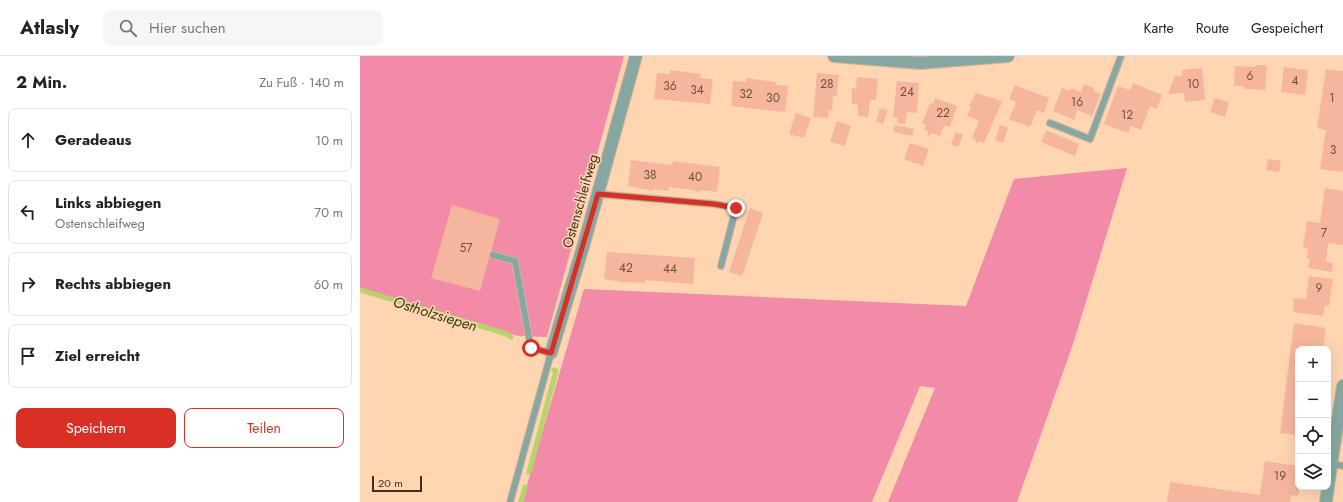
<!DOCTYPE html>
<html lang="de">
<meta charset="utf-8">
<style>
:root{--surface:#fff;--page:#f6f6f6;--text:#222;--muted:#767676;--line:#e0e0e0;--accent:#d93025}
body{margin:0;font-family:Jost,sans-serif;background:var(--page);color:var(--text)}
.controls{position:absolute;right:12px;bottom:12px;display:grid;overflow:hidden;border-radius:8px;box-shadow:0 4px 16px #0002}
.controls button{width:36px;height:36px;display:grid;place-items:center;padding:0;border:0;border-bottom:1px solid var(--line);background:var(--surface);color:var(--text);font:20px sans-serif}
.scale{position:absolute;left:12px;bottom:10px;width:50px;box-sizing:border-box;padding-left:4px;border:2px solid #422e1c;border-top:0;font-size:11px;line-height:14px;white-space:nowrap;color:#422e1c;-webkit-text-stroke:3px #ffd5b2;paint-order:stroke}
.stop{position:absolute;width:12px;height:12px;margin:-9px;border:3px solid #d93025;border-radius:50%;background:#fff}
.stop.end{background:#d93025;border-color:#fff;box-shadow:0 1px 4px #0008}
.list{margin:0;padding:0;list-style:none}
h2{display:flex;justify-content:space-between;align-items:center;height:52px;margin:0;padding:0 16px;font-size:17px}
h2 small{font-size:13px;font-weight:400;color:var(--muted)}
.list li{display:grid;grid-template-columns:26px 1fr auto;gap:12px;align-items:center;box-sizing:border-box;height:64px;margin:0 8px 8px;padding:0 8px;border:1px solid var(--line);border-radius:8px}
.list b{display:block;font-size:15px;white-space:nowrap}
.list p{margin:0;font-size:13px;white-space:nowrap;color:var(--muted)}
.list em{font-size:13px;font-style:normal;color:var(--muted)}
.actions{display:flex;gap:8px;padding:12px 16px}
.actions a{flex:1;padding:9px 0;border:1px solid var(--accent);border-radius:8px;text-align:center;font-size:14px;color:var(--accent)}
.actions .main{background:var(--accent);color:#fff}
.icon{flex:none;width:22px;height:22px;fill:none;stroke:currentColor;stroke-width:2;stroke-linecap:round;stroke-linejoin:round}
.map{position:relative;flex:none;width:983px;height:446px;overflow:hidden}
header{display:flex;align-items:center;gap:24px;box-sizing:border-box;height:56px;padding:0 20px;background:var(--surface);border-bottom:1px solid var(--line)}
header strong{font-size:19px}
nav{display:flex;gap:22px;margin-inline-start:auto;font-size:14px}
.search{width:280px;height:36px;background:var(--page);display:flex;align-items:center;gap:10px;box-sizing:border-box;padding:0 14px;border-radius:8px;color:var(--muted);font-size:15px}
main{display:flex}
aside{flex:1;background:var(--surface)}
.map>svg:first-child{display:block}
.green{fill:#f28ba8}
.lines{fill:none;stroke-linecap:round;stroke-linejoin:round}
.stream{stroke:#b6d46b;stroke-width:5}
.building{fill:#f5b69d}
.lane-casing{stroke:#d9b494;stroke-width:8}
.street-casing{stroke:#d9b494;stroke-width:14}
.lane{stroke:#87a8a2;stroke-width:6}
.street{stroke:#87a8a2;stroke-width:12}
.route{stroke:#d93025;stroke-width:5}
.labels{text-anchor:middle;stroke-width:3;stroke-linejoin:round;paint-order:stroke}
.number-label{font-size:12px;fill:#6f503c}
.street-label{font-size:14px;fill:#422e1c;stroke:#ffd5b2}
.water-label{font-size:15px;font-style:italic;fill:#313d11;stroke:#ffd5b2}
</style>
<header>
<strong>Atlasly</strong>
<div class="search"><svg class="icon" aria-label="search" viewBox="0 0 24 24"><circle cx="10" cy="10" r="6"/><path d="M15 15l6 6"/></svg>Hier suchen</div>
<nav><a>Karte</a><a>Route</a><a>Gespeichert</a></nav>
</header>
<main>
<aside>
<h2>2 Min.<small>Zu Fuß · 140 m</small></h2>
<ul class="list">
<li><svg class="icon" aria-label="ahead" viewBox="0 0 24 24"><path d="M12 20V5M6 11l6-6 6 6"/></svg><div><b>Geradeaus</b></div><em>10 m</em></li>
<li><svg class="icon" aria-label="left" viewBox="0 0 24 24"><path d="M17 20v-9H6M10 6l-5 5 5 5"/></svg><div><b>Links abbiegen</b><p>Ostenschleifweg</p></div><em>70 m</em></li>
<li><svg class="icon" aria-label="right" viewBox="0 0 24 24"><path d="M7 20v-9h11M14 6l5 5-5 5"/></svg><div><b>Rechts abbiegen</b></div><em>60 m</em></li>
<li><svg class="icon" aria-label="arrive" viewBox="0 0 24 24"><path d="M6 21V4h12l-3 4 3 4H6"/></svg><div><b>Ziel erreicht</b></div></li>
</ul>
<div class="actions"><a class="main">Speichern</a><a>Teilen</a></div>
</aside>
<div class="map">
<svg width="983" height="446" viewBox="0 0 983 446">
<rect width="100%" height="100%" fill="#ffd5b2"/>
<g class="green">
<path d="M 0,0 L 264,0 L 187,281 L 158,280 L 0,232 Z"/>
<path d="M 767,112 L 713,288 L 657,446 L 528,446 L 575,332 L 560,330 L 512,446 L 162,446 L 224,233 L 606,250 L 654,123 Z"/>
</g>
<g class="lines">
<g class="stream">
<path d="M 0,234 L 147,278 L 151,281"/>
<path d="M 169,416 L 196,315 L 194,314"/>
<path d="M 161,446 L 165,431"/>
</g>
</g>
<g class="building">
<path d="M 896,9 L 907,9 L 905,34 L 884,33 L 884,30 L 874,30 L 875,10 L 895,11 Z"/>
<path d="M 924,11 L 948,14 L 945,39 L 921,36 Z"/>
<path d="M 842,12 L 845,44 L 825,46 L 824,37 L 808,38 L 815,20 L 822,20 L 822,14 Z"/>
<path d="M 966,13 L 983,15 L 983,116 L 960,113 L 966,74 L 957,72 Z"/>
<path d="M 310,14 L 341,18 L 340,22 L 353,23 L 350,48 L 294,43 L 297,17 L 310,18 Z"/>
<path d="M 457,17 L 479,19 L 477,40 L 473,40 L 472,54 L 469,54 L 468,62 L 453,61 Z"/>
<path d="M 497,21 L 518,23 L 516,44 L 510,44 L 508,61 L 498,60 L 498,49 L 492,48 L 492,32 L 496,33 Z"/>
<path d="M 386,22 L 416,26 L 416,29 L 428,30 L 425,56 L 371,50 L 373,25 L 386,26 Z"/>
<path d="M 537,25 L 559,27 L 557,57 L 547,56 L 545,68 L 537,67 L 538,62 L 533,61 Z"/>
<path d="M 773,27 L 802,39 L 797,53 L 790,50 L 781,74 L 771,70 L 768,77 L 744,68 L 758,30 L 770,34 Z"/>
<path d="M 724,28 L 734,32 L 733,35 L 741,38 L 732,60 L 717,54 L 714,64 L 693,55 L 702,32 L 710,35 L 711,32 L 721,36 Z"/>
<path d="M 655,29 L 689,42 L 684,57 L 677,54 L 670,71 L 649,63 L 656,46 L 649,43 Z"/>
<path d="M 616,37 L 642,45 L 624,87 L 619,85 L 618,87 L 615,86 L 616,84 L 612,82 L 619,65 L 607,60 L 611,51 L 609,50 Z"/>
<path d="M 575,42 L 597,50 L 590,71 L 584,69 L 580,80 L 571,77 L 570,80 L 567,79 L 568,75 L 564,74 L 566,68 L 562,67 L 570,47 L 573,48 Z"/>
<path d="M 855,42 L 869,46 L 865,61 L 850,56 Z"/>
<path d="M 520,52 L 528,54 L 523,68 L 516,65 Z"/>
<path d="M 436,57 L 451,62 L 444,82 L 429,78 Z"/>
<path d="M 477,65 L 491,70 L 485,90 L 470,86 Z"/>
<path d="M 535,69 L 554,73 L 552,80 L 533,76 Z"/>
<path d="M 640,69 L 648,72 L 643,87 L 635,84 Z"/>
<path d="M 686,74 L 719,88 L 715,100 L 681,86 Z"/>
<path d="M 596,76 L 603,79 L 598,91 L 591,88 Z"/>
<path d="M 550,87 L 569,93 L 563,110 L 544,103 Z"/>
<path d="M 908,103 L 921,105 L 919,116 L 906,114 Z"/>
<path d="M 271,104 L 312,109 L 313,105 L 360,111 L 357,136 L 340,134 L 340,136 L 334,135 L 334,134 L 309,131 L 309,135 L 293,133 L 293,135 L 268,130 Z"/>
<path d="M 965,132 L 983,135 L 983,189 L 968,187 L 966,206 L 973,207 L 972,216 L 948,212 L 950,203 L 947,203 L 948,192 L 943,191 L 947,165 L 960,167 Z"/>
<path d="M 92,149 L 140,163 L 120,235 L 71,222 Z"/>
<path d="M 390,152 L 403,157 L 382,220 L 369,216 Z"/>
<path d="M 247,196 L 335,202 L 333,228 L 285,224 L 285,227 L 268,226 L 268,227 L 244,223 Z"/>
<path d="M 949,220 L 973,223 L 969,250 L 965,249 L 963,260 L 933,256 L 934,242 L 946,243 Z"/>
<path d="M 934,267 L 966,272 L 963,293 L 938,293 L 938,379 L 920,377 Z"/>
<path d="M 905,405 L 938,410 L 938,431 L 940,431 L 938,440 L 931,439 L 930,446 L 807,446 L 810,426 L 900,439 Z"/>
</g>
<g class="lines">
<defs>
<g id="lane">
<path d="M 690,67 L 730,83 L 761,0"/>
<path d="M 238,138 L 354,148 L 376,152 L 361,210"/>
<path d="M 133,199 L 155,205 L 171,292 L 191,297 L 150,446"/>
<path d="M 971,408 L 983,410"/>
</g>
<g id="street">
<path d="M 474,0 L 560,7 L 648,0"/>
<path d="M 191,297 L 223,191 L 276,0"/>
<path d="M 968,430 L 983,330"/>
<path d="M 966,446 L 968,431"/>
</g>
</defs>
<use href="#lane" class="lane-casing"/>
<use href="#street" class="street-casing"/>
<use href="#lane" class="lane"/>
<use href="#street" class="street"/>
</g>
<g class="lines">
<path class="route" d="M 171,292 L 191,297 L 238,138 L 354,148 L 376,152"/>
</g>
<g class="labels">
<g class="number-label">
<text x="890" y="24">6</text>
<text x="935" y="29">4</text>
<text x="467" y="32">28</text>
<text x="833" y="32">10</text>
<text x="310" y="34">36</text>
<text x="337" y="38">34</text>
<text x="547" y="40">24</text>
<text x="386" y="42">32</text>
<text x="413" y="46">30</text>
<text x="972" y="46">1</text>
<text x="717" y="50">16</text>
<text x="583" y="61">22</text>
<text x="767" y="63">12</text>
<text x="973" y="98">3</text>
<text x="290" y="123">38</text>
<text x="335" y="125">40</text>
<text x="964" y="181">7</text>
<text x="106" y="196">57</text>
<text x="266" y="216">42</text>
<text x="310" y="217">44</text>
<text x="959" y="236">9</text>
<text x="920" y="424">19</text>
</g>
<g class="street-label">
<text transform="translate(220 145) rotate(-74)" y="5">Ostenschleifweg</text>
</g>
<g class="water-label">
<text transform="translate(75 258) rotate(17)" y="5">Ostholzsiepen</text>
</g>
</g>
</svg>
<div class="controls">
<button>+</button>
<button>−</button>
<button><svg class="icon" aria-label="locate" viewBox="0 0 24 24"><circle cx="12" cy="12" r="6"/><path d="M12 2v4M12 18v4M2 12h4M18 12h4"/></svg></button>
<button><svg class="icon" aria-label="layers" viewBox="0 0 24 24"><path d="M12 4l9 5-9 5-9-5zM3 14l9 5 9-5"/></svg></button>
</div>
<div class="scale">20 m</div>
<div class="stop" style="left:171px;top:292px"></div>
<div class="stop end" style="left:376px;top:152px"></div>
</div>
</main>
